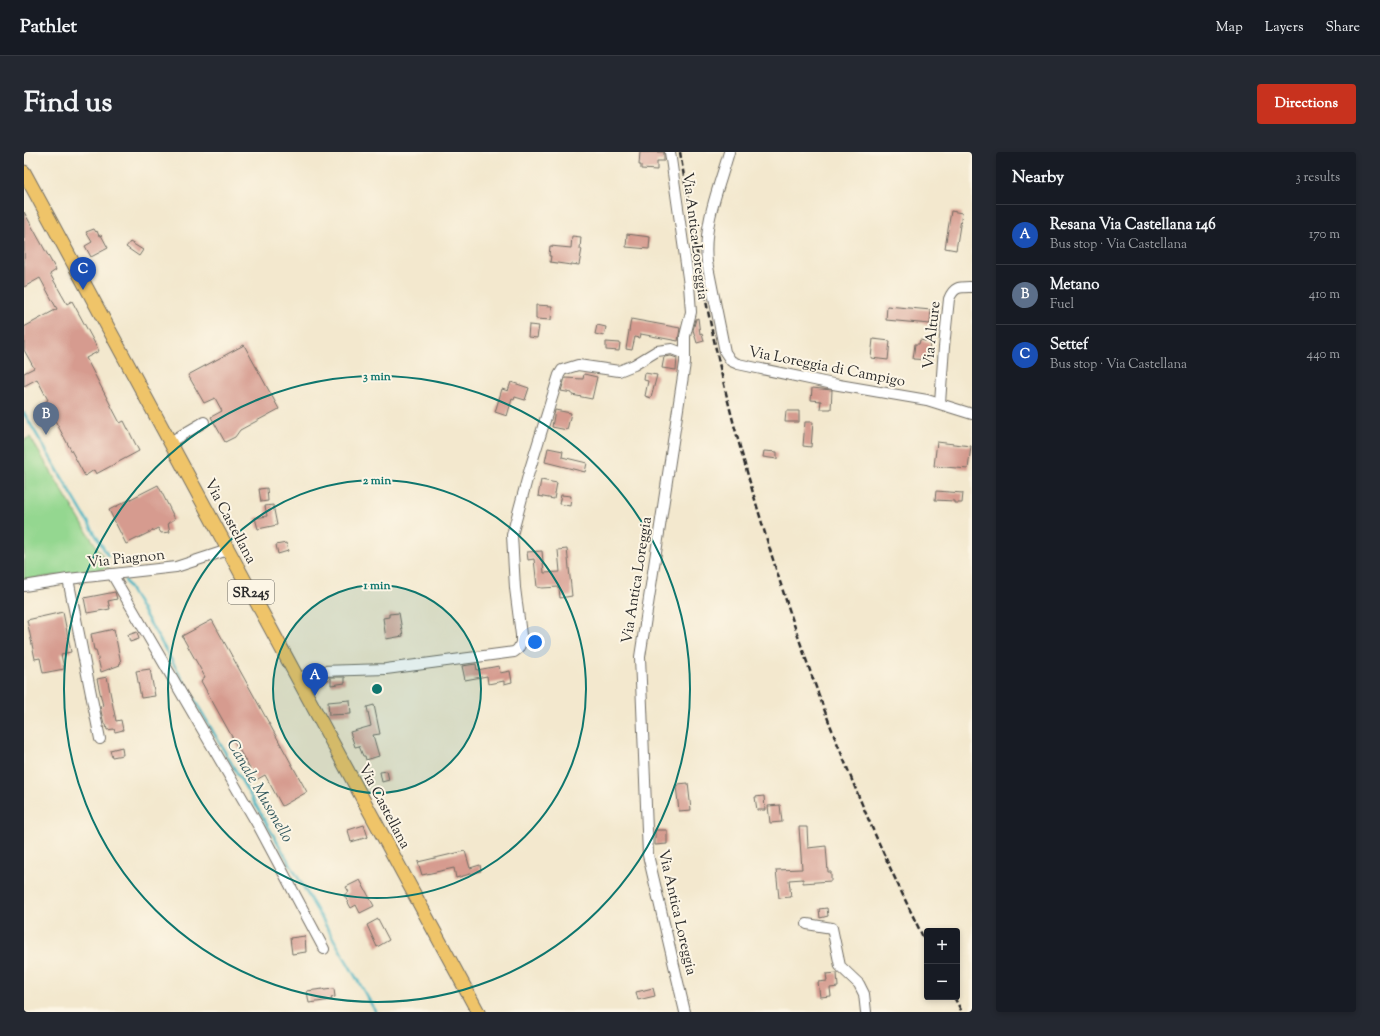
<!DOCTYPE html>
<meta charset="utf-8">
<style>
:root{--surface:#171b24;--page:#242831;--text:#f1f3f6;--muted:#9ea1a6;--line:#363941;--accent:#c8321e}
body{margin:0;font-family:"Sorts Mill Goudy",serif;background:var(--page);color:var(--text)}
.controls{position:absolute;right:12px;bottom:12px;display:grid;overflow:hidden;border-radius:4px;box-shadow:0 2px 6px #0003}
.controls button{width:36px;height:36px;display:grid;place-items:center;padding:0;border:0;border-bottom:1px solid var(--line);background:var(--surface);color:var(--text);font:20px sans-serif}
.you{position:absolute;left:511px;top:490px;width:14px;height:14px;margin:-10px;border:3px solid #fff;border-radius:50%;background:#1a73e8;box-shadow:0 0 0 6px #1a73e833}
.badge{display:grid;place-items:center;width:26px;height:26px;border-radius:50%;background:var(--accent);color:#fff;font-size:13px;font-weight:700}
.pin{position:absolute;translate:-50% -33px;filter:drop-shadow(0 1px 2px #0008)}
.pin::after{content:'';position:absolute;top:21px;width:14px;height:12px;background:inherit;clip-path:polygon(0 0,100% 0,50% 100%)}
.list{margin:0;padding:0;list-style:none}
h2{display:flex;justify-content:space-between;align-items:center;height:52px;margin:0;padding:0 16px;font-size:17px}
h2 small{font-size:13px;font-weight:400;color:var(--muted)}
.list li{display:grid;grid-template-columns:26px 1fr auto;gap:12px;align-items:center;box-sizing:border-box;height:60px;padding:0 16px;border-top:1px solid var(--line)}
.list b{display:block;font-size:15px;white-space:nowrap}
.list p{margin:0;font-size:13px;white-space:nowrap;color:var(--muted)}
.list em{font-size:13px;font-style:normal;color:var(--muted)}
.map{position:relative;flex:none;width:948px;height:860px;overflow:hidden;border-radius:4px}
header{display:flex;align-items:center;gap:24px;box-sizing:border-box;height:56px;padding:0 20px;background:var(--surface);border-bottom:1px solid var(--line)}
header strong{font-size:19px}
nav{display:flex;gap:22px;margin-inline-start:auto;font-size:14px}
.intro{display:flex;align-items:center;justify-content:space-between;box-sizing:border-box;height:96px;padding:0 24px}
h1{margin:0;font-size:28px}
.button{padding:10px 18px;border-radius:4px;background:var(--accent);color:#fff;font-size:14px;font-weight:700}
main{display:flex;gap:24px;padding:0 24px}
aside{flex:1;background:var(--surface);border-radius:4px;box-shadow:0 2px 6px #0003}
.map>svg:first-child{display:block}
.green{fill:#94d790;stroke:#60815e}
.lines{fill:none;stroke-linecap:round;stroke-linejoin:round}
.stream{stroke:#47b4c2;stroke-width:2.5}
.building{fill:#d69b8f}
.minor-casing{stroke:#716d64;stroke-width:12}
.major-casing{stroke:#716d64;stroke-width:15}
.minor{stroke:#fff;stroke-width:10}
.major{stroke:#efc469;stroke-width:13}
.rail{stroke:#2b2b2b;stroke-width:2.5;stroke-dasharray:6 3;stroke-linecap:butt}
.ring{fill:none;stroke:#0f766e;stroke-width:2}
.labels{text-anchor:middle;stroke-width:4;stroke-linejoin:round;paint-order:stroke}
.shield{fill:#fcf5e5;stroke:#6a6863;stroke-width:1}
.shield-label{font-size:14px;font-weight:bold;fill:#2b2b2b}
.street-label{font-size:15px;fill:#2b2b2b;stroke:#fcf5e5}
.water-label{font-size:16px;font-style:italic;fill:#355b60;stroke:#fcf5e5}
.centre{fill:#0f766e;stroke:#fcf5e5;stroke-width:2}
.ring-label{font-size:12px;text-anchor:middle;font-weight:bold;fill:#0f766e;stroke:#fcf5e5;stroke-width:4;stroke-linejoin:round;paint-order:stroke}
</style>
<header>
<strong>Pathlet</strong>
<nav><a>Map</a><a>Layers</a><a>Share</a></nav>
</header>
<div class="intro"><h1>Find us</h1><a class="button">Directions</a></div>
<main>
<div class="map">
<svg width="948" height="860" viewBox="0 0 948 860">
<rect width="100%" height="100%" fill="#fcf5e5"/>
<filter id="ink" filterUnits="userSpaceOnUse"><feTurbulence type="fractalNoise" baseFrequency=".025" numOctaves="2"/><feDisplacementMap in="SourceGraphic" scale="8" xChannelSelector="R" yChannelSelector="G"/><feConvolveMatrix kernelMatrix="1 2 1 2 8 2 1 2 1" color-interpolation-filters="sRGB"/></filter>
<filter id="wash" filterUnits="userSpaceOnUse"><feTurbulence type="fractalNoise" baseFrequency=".012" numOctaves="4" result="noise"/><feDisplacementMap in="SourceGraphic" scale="16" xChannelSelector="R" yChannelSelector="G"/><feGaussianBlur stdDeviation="0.9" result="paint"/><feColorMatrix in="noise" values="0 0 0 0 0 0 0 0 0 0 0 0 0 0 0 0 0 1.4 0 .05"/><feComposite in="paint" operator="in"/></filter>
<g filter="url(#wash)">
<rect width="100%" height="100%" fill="#f3e8ce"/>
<path class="green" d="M 6,285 L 65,383 L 86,415 L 74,418 L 0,428 L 0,288 Z"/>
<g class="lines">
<g class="stream">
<path d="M 0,261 L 84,404"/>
<path d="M 101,428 L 352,860"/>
</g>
</g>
<g id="blocks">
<g class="building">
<path d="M 616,0 L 640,0 L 640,9 L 633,9 L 633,18 L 617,17 L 617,13 L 615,13 Z"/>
<path d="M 927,59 L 938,61 L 932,98 L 921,96 Z"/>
<path d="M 0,60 L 32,118 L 26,122 L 43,152 L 48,149 L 75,199 L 62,206 L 96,271 L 100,269 L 115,299 L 72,322 L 70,318 L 61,324 L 21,250 L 24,248 L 13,227 L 0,234 L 0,221 L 10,216 L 0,198 L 0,175 L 33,157 L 16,126 L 0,135 Z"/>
<path d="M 70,77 L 72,80 L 73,79 L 75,84 L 77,83 L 84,96 L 67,105 L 61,94 L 68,90 L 62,80 Z"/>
<path d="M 603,82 L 626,85 L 625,97 L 602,95 Z"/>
<path d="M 548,84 L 557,85 L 556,97 L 558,97 L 555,113 L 547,112 L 547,113 L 526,110 L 527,104 L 525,104 L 526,94 L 547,96 Z"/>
<path d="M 106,90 L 119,98 L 115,104 L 102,95 Z"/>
<path d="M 512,153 L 528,154 L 527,168 L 512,167 Z"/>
<path d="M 863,154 L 907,158 L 906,172 L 862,168 Z"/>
<path d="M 674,166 L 676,182 L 678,181 L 680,189 L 673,191 L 669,178 L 672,167 Z"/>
<path d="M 607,167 L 656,176 L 654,189 L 617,182 L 616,186 L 611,185 L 608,198 L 602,197 Z"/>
<path d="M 505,173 L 515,174 L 513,186 L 504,185 Z"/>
<path d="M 573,173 L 582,175 L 580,184 L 571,182 Z"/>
<path d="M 849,187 L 866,189 L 864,208 L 847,206 Z"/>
<path d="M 896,188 L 906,190 L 904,208 L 889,207 L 891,192 L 895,192 Z"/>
<path d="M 582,190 L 596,191 L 595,199 L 582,198 Z"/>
<path d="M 220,193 L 255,257 L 216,278 L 211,285 L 201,290 L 187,265 L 198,259 L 191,246 L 180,251 L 164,223 Z"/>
<path d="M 647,204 L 653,206 L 652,218 L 638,216 L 640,205 Z"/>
<path d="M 621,221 L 633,223 L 627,246 L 621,244 L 624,229 L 620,228 Z"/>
<path d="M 560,222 L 573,225 L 568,247 L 548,243 L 548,241 L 537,239 L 541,226 L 559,227 Z"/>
<path d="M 487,230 L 505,236 L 501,248 L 491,245 L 490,248 L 488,247 L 483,264 L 471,260 L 478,237 L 484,239 Z"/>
<path d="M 788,236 L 808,238 L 807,257 L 796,257 L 797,249 L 787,248 Z"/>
<path d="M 531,258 L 547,261 L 543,278 L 528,275 Z"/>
<path d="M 762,259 L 775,259 L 775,270 L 761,270 Z"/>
<path d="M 781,270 L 789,270 L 787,295 L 779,294 Z"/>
<path d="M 913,290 L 947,294 L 944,317 L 910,314 Z"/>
<path d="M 524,296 L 539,299 L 538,305 L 563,311 L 561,320 L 521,310 Z"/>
<path d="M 740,299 L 753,300 L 753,307 L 739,305 Z"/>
<path d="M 517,328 L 533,331 L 530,347 L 514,344 Z"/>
<path d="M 134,333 L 151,367 L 144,371 L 146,380 L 137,381 L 134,376 L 102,392 L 85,358 Z"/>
<path d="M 243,336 L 244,349 L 237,350 L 235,337 Z"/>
<path d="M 912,339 L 939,341 L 938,351 L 930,351 L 930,349 L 911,348 Z"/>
<path d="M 537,343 L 547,344 L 546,354 L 535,352 Z"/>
<path d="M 249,353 L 253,373 L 234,377 L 231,366 L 243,364 L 241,354 Z"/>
<path d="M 262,391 L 264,399 L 254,402 L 252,393 Z"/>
<path d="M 543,397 L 548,444 L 536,446 L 535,435 L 518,436 L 513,435 L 510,407 L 504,408 L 503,400 L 518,399 L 520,421 L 536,420 L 534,398 Z"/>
<path d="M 91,440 L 93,447 L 84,449 L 86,457 L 63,461 L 60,446 Z"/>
<path d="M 39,460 L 47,500 L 37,502 L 40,517 L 19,521 L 16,506 L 11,507 L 3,468 Z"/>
<path d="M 375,461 L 379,484 L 362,487 L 359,466 L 365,465 L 365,462 Z"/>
<path d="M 188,468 L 283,640 L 258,654 L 241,623 L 232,628 L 177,529 L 178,528 L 178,527 L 181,525 L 158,484 Z"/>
<path d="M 90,477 L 97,511 L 95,512 L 96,513 L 77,520 L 72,498 L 70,498 L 67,482 Z"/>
<path d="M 113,480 L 115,487 L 106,490 L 104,483 Z"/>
<path d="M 452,512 L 453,518 L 475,514 L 476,521 L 486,519 L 488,530 L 480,532 L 480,529 L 464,532 L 463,524 L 441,528 L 438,514 Z"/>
<path d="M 126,517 L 131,544 L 117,546 L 112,519 Z"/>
<path d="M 83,525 L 92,569 L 97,568 L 99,578 L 91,580 L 90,577 L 83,578 L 82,572 L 80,572 L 76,555 L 79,554 L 73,527 Z"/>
<path d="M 298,525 L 321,525 L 321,531 L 307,533 L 307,526 L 292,535 L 288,528 Z"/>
<path d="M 326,548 L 327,562 L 305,563 L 304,550 Z"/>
<path d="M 350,553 L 356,582 L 349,583 L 355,604 L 342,608 L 341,604 L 339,604 L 335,594 L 331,595 L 326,580 L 347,574 L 343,555 Z"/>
<path d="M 98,595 L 99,603 L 88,605 L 86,598 Z"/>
<path d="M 363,619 L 365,628 L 358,630 L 356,620 Z"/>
<path d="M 664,631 L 667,658 L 655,659 L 652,634 L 654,633 L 654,632 Z"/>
<path d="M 740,644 L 741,658 L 733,658 L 731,645 Z"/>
<path d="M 756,653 L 758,670 L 746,671 L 744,654 Z"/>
<path d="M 340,673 L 344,685 L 327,690 L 324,678 Z"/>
<path d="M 775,675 L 783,675 L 784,696 L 802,694 L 804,720 L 807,720 L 807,729 L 779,731 L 779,727 L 765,728 L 767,745 L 755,746 L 752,718 L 778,717 Z"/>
<path d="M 631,678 L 643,678 L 643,692 L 631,693 Z"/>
<path d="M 441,699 L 446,716 L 456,713 L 457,719 L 432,726 L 430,716 L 398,723 L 394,710 Z"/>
<path d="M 336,728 L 350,754 L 336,761 L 332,753 L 327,756 L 320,743 L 325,740 L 322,735 Z"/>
<path d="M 803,756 L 804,764 L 796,766 L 795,757 Z"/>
<path d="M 354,767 L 365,788 L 353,795 L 343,773 Z"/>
<path d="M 281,784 L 282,800 L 268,802 L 266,786 Z"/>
<path d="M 813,821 L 814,835 L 806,836 L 807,844 L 796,845 L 794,830 L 803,829 L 802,822 Z"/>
<path d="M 629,836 L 631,844 L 614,848 L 612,840 Z"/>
<path d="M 299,837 L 300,838 L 310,837 L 311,845 L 307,846 L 308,848 L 285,851 L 283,839 Z"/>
</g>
</g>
</g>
<g filter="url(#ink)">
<use href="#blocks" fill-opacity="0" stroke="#716d64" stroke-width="1"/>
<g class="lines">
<defs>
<g id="minor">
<path d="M 646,0 L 665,133 L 667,160 L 661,184 L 661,211 L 616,505 L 624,703 L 661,860"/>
<path d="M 705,0 C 695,36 679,71 683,110 L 701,200 L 707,209 L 714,212 L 809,232 L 903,248 L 948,262"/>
<path d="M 916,251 L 920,195 L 925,147 C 930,134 936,135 948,135"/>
<path d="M 146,290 L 180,270"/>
<path d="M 88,422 L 235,675 L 300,797"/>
<path d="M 44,427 L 76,587"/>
<path d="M 0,434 L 44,427 L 152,415 L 204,398"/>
<path d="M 275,528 L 284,522 L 297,519 L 362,517 L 490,500 L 494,497 L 497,491 L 497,483 L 491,436 L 488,383 L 505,320 L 535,223 L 538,218 L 554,213 L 595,219 L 610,213 L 633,199 L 648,197 L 661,202"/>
<path d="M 783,772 L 808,776 L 816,814 L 835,832 L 840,842 L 842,860"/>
</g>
<path id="major" d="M 0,20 L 454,860"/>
</defs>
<use href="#minor" class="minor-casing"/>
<use href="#major" class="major-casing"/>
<use href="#minor" class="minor"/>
<use href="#major" class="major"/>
<g class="rail">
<path d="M 656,0 C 672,99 689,198 716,295 C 746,403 780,510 822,613 C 846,674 874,734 903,793"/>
<path d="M 930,845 L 938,860"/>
</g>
</g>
</g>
<circle cx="353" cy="537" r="104" fill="#0f766e" fill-opacity=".12"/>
<g class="ring">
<circle cx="353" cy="537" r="104"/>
<circle cx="353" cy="537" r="209"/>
<circle cx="353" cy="537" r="313"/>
</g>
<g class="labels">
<rect class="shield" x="204" y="428" width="46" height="24" rx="3"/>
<g class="shield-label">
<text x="227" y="445">SR245</text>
</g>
<g class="street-label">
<text transform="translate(672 84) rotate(83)" y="5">Via Antica Loreggia</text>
<text transform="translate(907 183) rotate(-84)" y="5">Via Alture</text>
<text transform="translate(803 214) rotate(11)" y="5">Via Loreggia di Campigo</text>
<text transform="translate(207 369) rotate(62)" y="5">Via Castellana</text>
<text transform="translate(102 406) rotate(-6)" y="5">Via Piagnon</text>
<text transform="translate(612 428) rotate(-81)" y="5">Via Antica Loreggia</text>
<text transform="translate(361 654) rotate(62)" y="5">Via Castellana</text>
<text transform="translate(654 760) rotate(77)" y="5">Via Antica Loreggia</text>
</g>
<g class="water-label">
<text transform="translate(237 638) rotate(60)" y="6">Canale Musonello</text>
</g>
</g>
<circle cx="353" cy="537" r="6" class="centre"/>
<g class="ring-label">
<text x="353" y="228">3 min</text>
<text x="353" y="332">2 min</text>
<text x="353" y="437">1 min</text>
</g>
</svg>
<div class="controls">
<button>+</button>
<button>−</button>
</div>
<div class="you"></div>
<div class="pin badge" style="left:291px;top:544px;background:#1a4fb4">A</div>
<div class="pin badge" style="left:22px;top:283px;background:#5c6f8a">B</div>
<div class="pin badge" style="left:59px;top:138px;background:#1a4fb4">C</div>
</div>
<aside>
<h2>Nearby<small>3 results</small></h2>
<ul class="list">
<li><span class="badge" style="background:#1a4fb4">A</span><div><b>Resana Via Castellana 146</b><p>Bus stop · Via Castellana</p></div><em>170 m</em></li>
<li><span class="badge" style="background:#5c6f8a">B</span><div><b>Metano</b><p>Fuel</p></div><em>410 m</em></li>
<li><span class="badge" style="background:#1a4fb4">C</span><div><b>Settef</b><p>Bus stop · Via Castellana</p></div><em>440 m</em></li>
</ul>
</aside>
</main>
